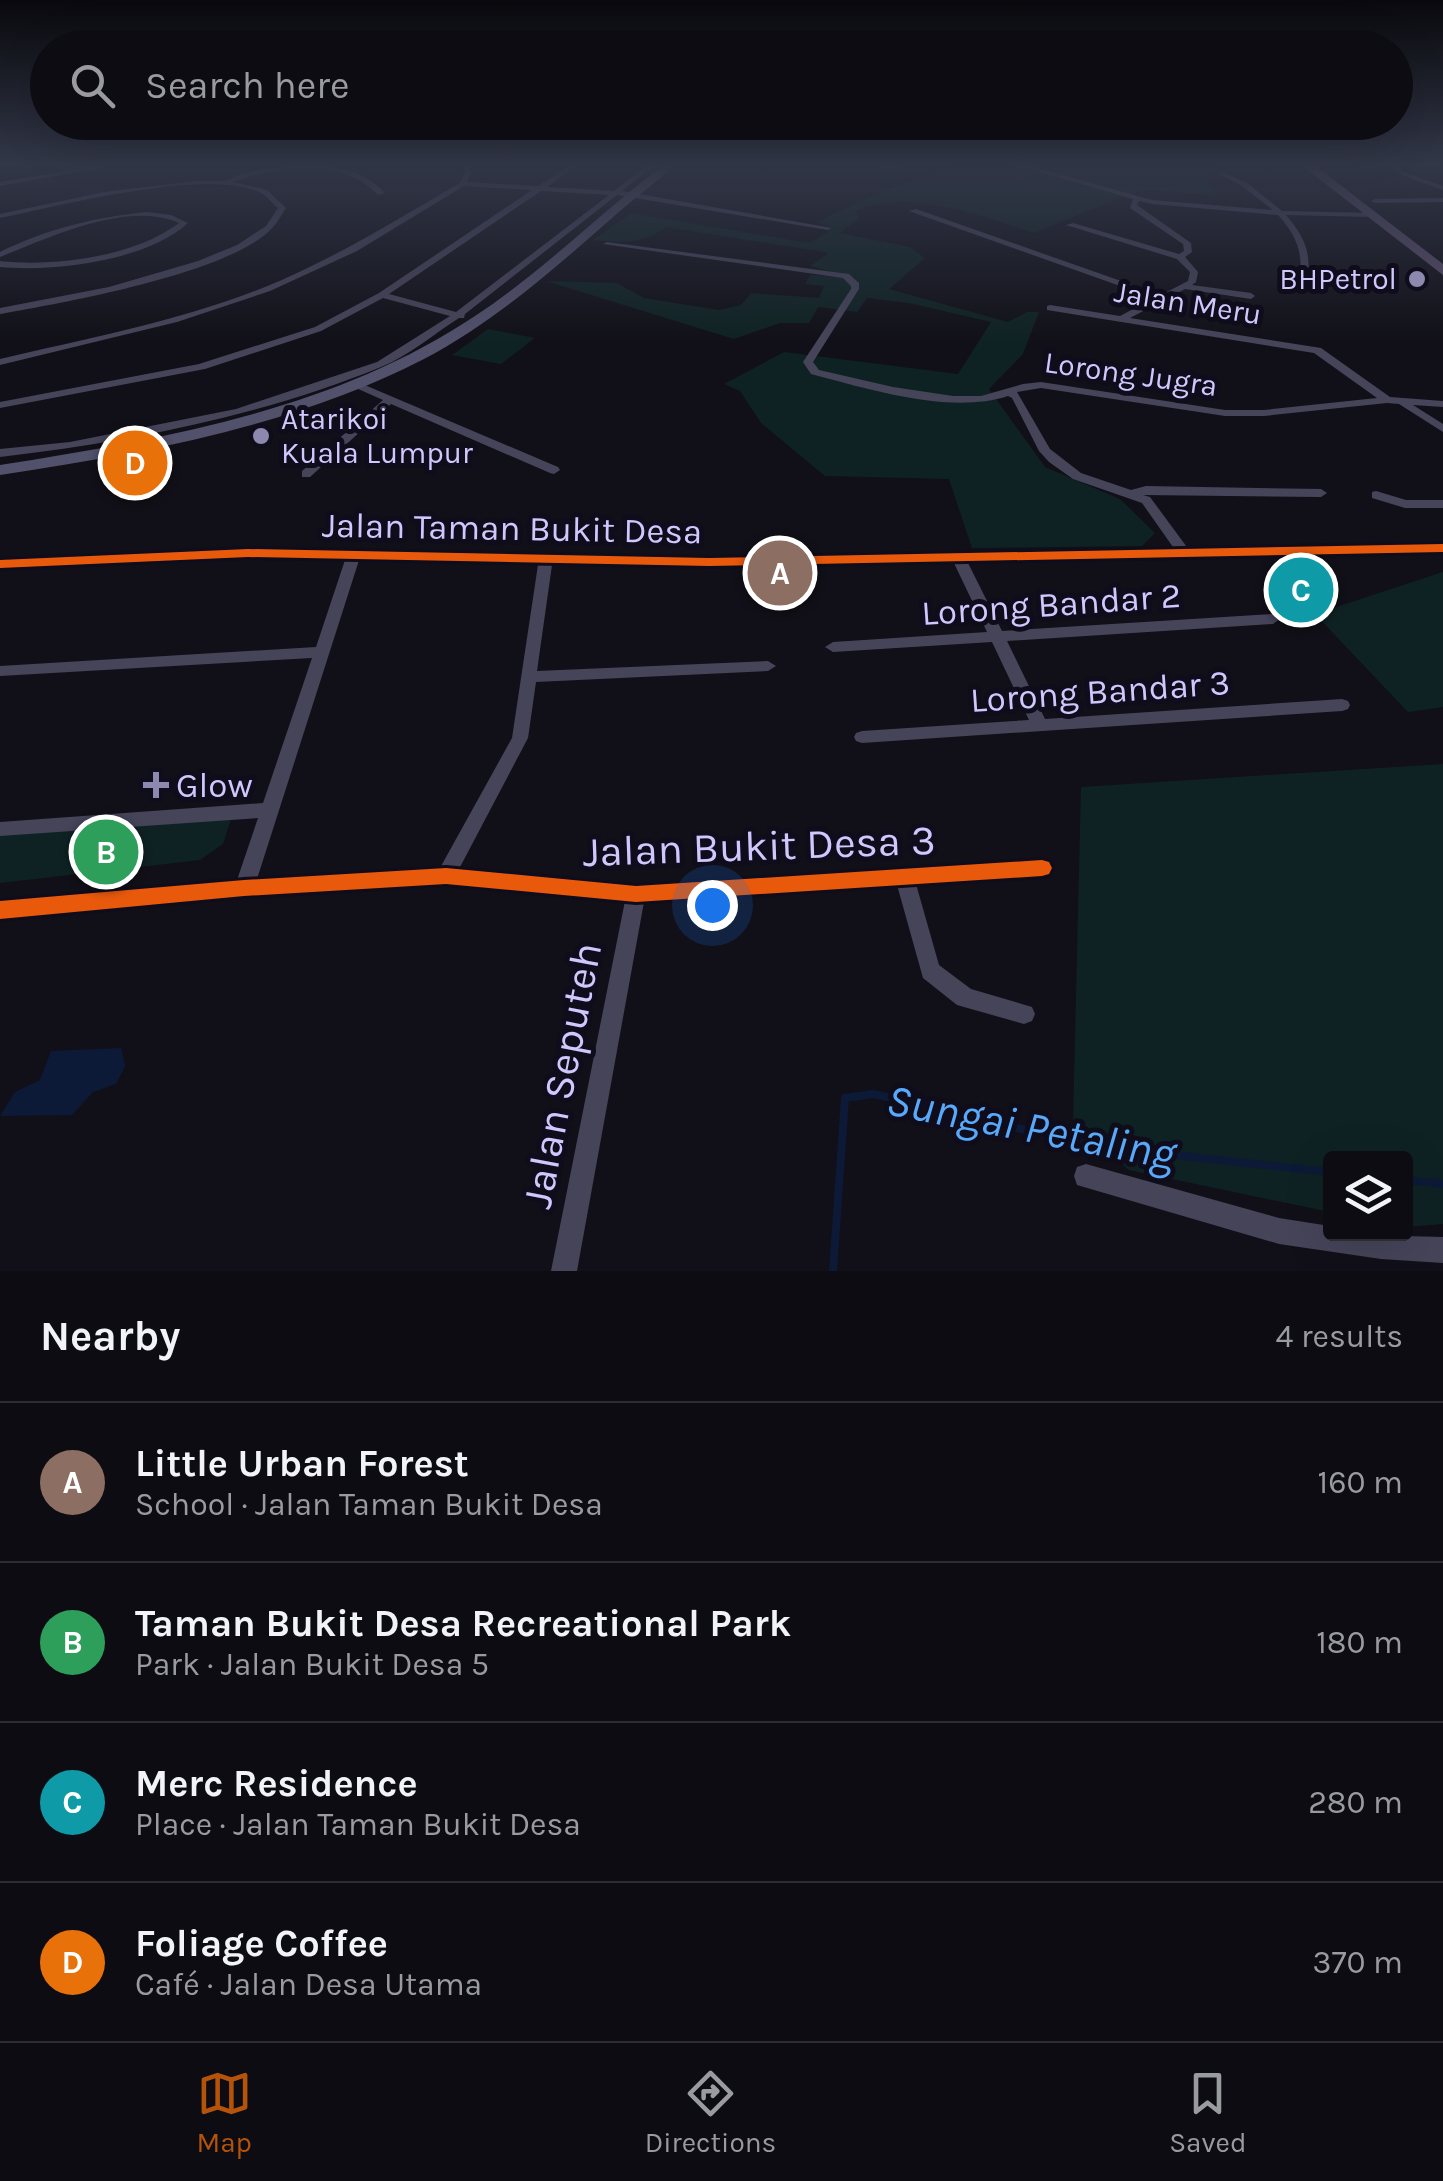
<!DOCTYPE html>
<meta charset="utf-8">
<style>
:root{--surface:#0d0c12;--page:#1b1a20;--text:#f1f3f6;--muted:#9a9b9f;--line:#2d2c32;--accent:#b45309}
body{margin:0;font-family:Karla,sans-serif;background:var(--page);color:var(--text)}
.controls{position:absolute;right:30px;bottom:30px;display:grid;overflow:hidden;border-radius:10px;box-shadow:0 10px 40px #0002}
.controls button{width:90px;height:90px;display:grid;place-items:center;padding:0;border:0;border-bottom:2px solid var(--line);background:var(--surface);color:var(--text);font:50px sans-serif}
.you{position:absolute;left:712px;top:905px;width:35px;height:35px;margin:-25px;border:8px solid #fff;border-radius:50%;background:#1a73e8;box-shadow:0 0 0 15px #1a73e833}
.badge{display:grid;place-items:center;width:65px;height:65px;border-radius:50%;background:var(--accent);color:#fff;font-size:32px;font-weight:700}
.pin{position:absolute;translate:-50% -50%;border:5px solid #fff;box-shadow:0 2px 10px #0006}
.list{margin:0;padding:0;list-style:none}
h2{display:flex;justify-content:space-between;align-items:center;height:130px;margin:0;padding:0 40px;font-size:42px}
h2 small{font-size:32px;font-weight:400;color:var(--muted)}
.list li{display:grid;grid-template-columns:65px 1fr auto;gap:30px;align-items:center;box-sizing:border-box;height:160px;padding:0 40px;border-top:2px solid var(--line)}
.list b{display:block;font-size:38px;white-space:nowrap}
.list p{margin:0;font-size:32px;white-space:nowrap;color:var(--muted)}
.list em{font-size:32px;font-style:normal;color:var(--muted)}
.icon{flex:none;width:55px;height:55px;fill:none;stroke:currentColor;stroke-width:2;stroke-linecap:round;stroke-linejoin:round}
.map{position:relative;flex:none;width:1443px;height:1271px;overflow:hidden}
.search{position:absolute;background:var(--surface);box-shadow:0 10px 40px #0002;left:30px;right:30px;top:30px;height:110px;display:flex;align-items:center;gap:25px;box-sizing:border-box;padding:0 35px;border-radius:55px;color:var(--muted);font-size:38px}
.sheet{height:770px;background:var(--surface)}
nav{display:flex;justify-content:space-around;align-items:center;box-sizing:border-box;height:140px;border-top:2px solid var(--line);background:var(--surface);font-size:28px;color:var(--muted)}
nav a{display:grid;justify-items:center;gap:5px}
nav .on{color:var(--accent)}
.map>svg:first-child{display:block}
.green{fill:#0f2223}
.water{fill:#0c1a37}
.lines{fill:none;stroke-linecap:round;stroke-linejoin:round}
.stream{stroke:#0c1a37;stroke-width:8}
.street{fill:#464459;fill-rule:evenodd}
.secondary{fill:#52516c;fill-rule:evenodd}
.primary{fill:#5a4d6a;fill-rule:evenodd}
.cycleway-casing{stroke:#0f0c1b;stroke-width:6}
.cycleway{fill:#e8590c;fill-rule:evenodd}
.poi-dot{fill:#8d88ad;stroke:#0f0c1b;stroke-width:4}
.labels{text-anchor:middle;stroke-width:10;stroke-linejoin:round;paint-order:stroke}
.far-poi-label{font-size:30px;fill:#d0c8fd;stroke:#0f0c1b;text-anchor:end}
.far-street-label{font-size:30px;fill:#d0c8fd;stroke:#0f0c1b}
.street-label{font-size:35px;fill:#d0c8fd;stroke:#0f0c1b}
.poi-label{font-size:35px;fill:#d0c8fd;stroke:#0f0c1b;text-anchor:start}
.near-street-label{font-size:42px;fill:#d0c8fd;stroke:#0f0c1b}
.near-water-label{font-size:45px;font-style:italic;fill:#59a9fa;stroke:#0f0c1b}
</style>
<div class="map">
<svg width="1443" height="1271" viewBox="0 0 1443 1271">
<rect width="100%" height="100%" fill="#111018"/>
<g class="green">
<path d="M 962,164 L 1211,164 L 1227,170 L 1202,175 L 1218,196 L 1152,190 L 1129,194 L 1034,233 C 977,215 912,188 855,211 L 860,218 L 840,233 L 910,247 L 925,258 L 889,289 L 1008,322 L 1027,312 L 1039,312 L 1023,354 L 989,389 L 1045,467 L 1120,499 L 1155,533 L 1142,546 L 972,548 L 949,479 L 825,476 L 761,423 L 740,391 L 724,384 L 784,352 L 958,374 L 991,322 L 909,303 L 867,298 L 857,312 L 818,307 L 809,323 L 780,323 L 734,339 L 546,281 L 617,283 L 644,298 L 719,310 L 741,305 L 751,293 L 819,298 L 824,286 L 805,284 L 810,275 L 856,278 L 810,266 L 829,253 L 666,227 C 643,245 621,243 593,240 L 631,213 L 809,243 L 834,228 L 816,222 L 892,187 Z"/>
<path d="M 488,329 L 535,338 L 501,364 L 452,355 Z"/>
<path d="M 1443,572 L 1443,707 L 1408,712 L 1315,614 Z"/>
<path d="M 1443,764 L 1443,1224 L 1406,1227 L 1406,1158 L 1330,1158 L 1330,1212 L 1129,1170 L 1073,1122 L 1081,787 Z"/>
<path d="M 232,816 L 223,844 L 200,860 L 0,883 L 0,832 Z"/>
</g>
<path class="water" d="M 121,1048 L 125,1066 L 116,1084 L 93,1092 L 72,1115 L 0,1116 L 15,1092 L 40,1080 L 51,1051 Z"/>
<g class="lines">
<g class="stream">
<path d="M 1406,1180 L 1443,1184"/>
<path d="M 833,1271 L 845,1098 L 874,1094 L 1097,1147 L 1330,1172"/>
</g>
<g class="street">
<path d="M 108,164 L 123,164 L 0,186 L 0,182 Z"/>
<path d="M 461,164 L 467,164 L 471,172 L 467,182 L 538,186 L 572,164 L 579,164 L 547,187 L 614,191 L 649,164 L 656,164 L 622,191 L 832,228 L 828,230 L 617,195 L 465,314 L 464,318 L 459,318 C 434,334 408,356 381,367 C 262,416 127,442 0,457 L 0,449 L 70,442 L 236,409 L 377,362 L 450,316 L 383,298 L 321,331 L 205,369 L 0,408 L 0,402 L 199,364 L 315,327 L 379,293 L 532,190 L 464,186 L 357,251 L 270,291 L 177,322 L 0,365 L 0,359 C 89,338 180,321 265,287 C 334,259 396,220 460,183 L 465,172 ZM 541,191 L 609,195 L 456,312 L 389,294 Z"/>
<path d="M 868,164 L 889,166 L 909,164 L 889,170 Z"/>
<path d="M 1013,164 L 1023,164 L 1152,200 L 1273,210 L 1242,186 L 1220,175 L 1222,172 L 1247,183 L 1282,211 L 1376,213 L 1373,217 L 1286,215 C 1303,235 1311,250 1308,276 L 1304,279 L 1300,276 C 1303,250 1295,234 1278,215 L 1152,204 L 1139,201 L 1137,205 L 1191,243 L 1192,252 L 1185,257 L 1198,272 L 1196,282 L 1192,285 L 1251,293 L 1255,296 L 1251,299 L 1185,289 L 1130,318 L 1321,348 L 1390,397 L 1443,401 L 1443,407 L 1413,405 L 1443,424 L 1443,432 L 1399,404 L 1387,403 L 1264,416 L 1225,416 L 1041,388 L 1017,392 L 1050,449 L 1081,473 L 1131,490 L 1146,486 L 1321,489 L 1327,493 L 1321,497 L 1143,495 L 1150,497 L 1192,554 L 1185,558 L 1180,557 L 1142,503 L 1073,479 L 1049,462 L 1039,451 L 1012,398 L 1008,396 C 950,415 869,389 811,374 L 803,362 L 851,289 L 851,286 L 843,278 L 603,244 L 607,242 L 849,274 L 859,283 L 859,289 L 813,362 L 819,370 L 893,387 L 953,396 L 981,396 L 1023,384 L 1041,382 L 1225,410 L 1264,410 L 1377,398 L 1314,353 L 1047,310 L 1047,306 L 1050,305 L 1120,316 L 1154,298 L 909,211 L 916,209 L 1161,295 L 1188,281 L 1190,272 L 1177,259 L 1066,225 L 1073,223 L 1179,254 L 1184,251 L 1183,244 L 1130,208 L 1133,199 Z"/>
<path d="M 1388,164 L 1395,164 L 1406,173 L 1443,186 L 1443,190 L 1402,175 Z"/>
<path d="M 309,165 C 339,167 364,170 385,193 L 378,195 C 344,157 277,166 233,182 L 267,190 L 286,208 C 282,214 278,222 273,227 C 233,273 62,303 0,314 L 0,308 L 109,287 L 198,261 L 237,245 L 266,226 L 278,208 C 273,204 267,196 261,193 C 209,167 58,206 0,218 L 0,214 L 104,192 L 195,181 L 225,181 L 241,174 L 263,169 Z"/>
<path d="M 1443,198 L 1443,202 L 1375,203 L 1371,201 L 1375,199 Z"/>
<path d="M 147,212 L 171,215 L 188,223 C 146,261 55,272 0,267 L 0,261 C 54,267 134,257 179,223 C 128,200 48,238 0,257 L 0,252 C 46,229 96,217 147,212 Z"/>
<path d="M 360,383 L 558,467 L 560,470 L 554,474 L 550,473 L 391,404 L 310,477 L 302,477 L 302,471 L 383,400 L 356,388 L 355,386 Z"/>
<path d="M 1376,491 L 1406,500 L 1443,500 L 1443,508 L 1405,508 L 1372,498 L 1372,492 Z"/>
<path d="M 354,550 L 361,554 L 257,879 L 440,868 L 512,738 L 539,558 L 546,554 L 553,558 L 537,671 L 768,661 L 776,666 L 768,671 L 536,682 L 528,738 L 459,869 L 636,886 L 1042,860 L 1049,862 L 1052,868 L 1049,874 L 1042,876 L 916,884 L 939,965 L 971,989 L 1032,1007 L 1035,1014 L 1032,1021 L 1024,1024 L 957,1005 L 923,978 L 897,885 L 644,902 L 577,1271 L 551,1271 L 625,901 L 446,884 L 244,896 L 0,919 L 0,901 L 237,880 L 258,818 L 0,836 L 0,822 L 263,803 L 312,658 L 0,676 L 0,666 L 316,647 L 347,554 Z"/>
<path d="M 959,555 L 966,559 L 1002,631 L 1273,614 L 1280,619 L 1273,624 L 1007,641 L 1045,719 L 1342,699 L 1348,701 L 1350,705 L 1348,709 L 1342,711 L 862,743 L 856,741 L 854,737 L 856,733 L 862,731 L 1029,720 L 992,642 L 833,652 L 825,647 L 833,642 L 987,632 L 952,559 Z"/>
<path d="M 1086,1164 L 1279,1218 L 1330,1226 L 1330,1234 L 1443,1237 L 1443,1263 L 1381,1259 L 1279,1244 L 1077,1185 L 1074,1176 L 1077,1167 Z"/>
</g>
<g class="secondary">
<path d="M 665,164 L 676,164 C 656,183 633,199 612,218 C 553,270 494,322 424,359 C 291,427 145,453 0,475 L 0,465 C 164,439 334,410 475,316 C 543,271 600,213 665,164 Z"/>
<path d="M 1443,542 L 1443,554 L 709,568 L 248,559 L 0,570 L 0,558 L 248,547 L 709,556 Z"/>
</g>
<path class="primary" d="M 1300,164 L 1313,164 L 1443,264 L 1443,275 Z"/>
<defs>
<g id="cycleway">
<path d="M 1443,544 L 1443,552 L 709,566 L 248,557 L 0,568 L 0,560 L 248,549 L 709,558 Z"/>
<path d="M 1042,860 L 1049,862 L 1052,868 L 1049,874 L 1042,876 L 636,902 L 446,884 L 244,896 L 0,919 L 0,901 L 244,880 L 446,868 L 636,886 Z"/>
</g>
</defs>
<use href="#cycleway" class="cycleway-casing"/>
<use href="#cycleway" class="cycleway"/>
</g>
<linearGradient id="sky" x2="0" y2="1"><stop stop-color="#09090d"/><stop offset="0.48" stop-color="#323748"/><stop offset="1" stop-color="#323748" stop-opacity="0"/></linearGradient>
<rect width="1443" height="342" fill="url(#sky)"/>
<g class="poi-dot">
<circle cx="1417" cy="279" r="10"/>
<circle cx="261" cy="436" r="10"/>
<path d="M151 770h10v10h10v10h-10v10h-10v-10h-10v-10h10z"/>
</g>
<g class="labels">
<g class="far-poi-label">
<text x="1397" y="289">BHPetrol</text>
<text x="281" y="429" text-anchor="start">Atarikoi<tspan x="281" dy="34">Kuala Lumpur</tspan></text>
</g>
<g class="far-street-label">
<text transform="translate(1188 303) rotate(9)" y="10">Jalan Meru</text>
<text transform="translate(1131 374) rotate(8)" y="10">Lorong Jugra</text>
</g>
<g class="street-label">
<text transform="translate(512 528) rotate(1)" y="12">Jalan Taman Bukit Desa</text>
<text transform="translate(1051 604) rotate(-4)" y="12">Lorong Bandar 2</text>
<text transform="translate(1100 691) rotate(-4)" y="12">Lorong Bandar 3</text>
</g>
<g class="poi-label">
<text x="176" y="797">Glow</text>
</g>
<g class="near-street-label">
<text transform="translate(759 845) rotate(-2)" y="15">Jalan Bukit Desa 3</text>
<text transform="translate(561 1075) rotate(-79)" y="15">Jalan Seputeh</text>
</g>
<g class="near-water-label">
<text transform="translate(1031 1126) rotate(11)" y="16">Sungai Petaling</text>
</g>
</g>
</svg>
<div class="controls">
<button><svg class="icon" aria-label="layers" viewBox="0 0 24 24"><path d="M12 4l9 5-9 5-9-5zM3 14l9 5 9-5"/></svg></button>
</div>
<div class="you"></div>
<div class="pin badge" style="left:780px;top:573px;background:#8d6e63">A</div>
<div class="pin badge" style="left:106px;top:852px;background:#2e9e5b">B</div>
<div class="pin badge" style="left:1301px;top:590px;background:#0f9aa8">C</div>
<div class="pin badge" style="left:135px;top:463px;background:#e8710a">D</div>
<div class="search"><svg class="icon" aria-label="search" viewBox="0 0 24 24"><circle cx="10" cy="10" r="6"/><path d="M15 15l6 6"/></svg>Search here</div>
</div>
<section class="sheet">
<h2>Nearby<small>4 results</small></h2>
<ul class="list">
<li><span class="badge" style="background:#8d6e63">A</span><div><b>Little Urban Forest</b><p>School · Jalan Taman Bukit Desa</p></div><em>160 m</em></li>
<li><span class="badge" style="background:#2e9e5b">B</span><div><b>Taman Bukit Desa Recreational Park</b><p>Park · Jalan Bukit Desa 5</p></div><em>180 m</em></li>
<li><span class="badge" style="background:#0f9aa8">C</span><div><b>Merc Residence</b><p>Place · Jalan Taman Bukit Desa</p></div><em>280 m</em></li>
<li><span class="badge" style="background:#e8710a">D</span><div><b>Foliage Coffee</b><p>Café · Jalan Desa Utama</p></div><em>370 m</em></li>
</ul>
</section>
<nav>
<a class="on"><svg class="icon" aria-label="map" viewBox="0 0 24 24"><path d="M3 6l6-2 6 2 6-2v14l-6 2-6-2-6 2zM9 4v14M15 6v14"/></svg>Map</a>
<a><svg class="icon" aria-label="directions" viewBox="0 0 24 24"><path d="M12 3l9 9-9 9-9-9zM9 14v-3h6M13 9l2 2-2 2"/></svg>Directions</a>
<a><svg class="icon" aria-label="saved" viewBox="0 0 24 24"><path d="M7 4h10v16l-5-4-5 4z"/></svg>Saved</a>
</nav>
